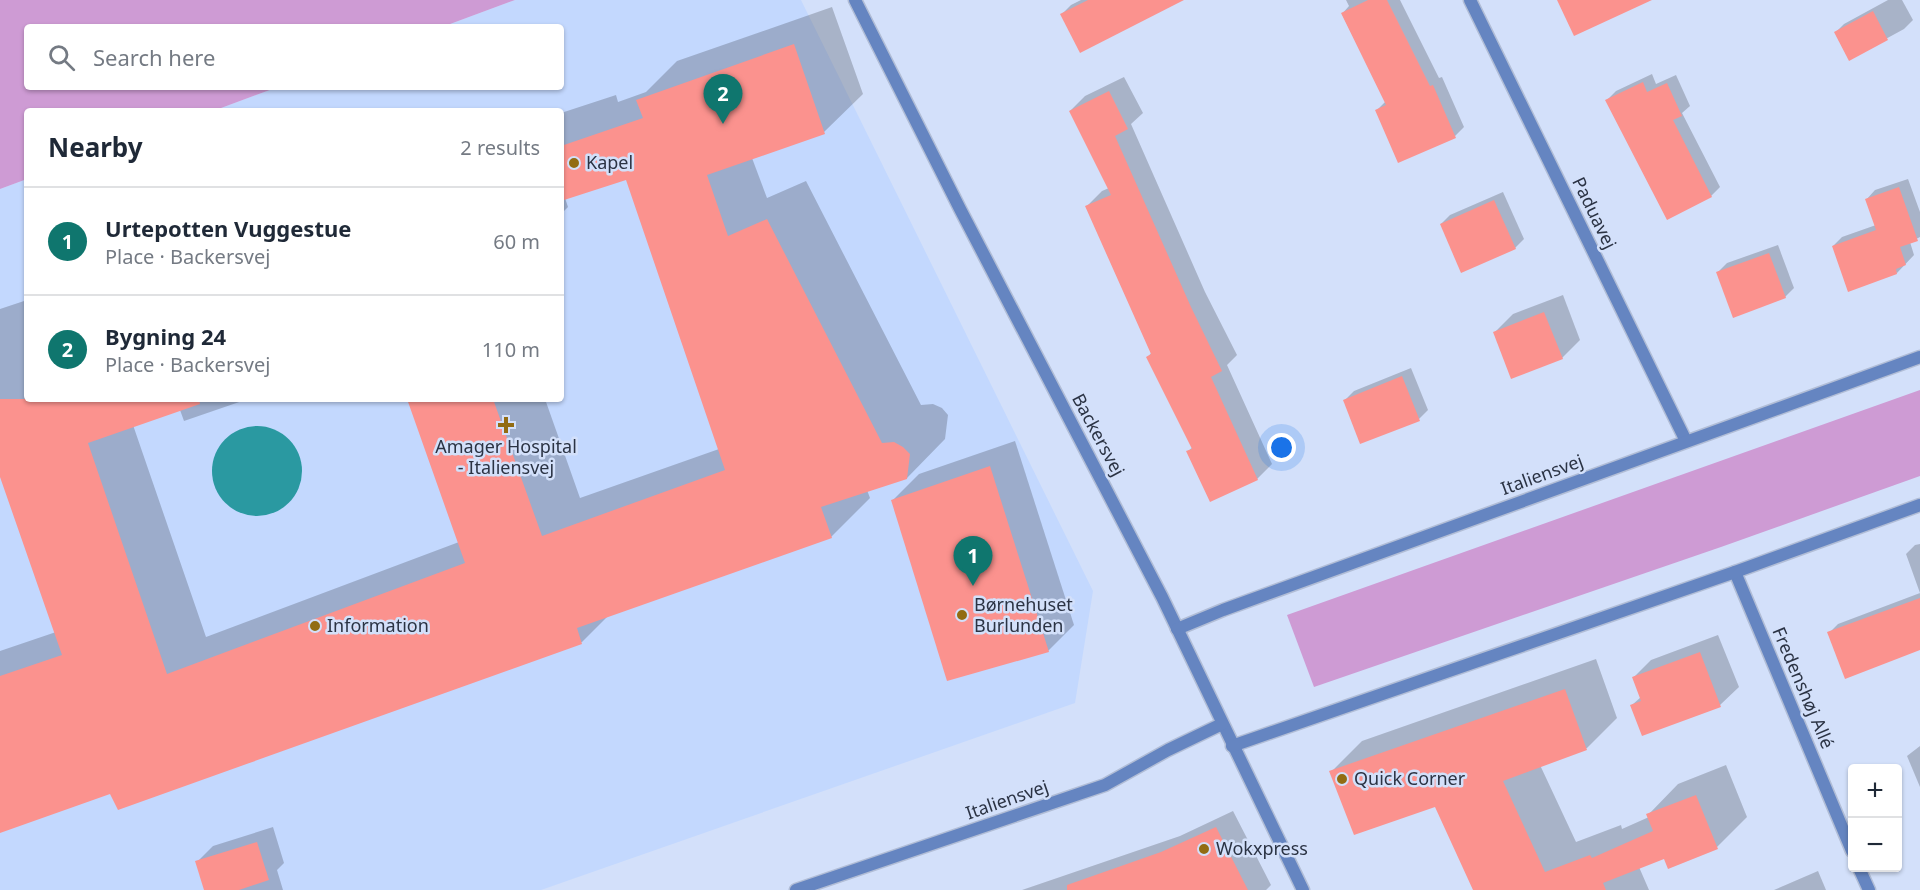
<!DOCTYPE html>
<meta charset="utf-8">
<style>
:root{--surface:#fff;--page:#f6f6f7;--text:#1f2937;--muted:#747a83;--line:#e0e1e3;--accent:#0f766e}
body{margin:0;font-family:"Noto Sans",sans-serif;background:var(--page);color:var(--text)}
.controls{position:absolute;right:18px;bottom:18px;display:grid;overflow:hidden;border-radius:6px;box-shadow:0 2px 4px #0004}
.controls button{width:54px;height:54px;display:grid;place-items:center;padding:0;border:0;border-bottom:2px solid var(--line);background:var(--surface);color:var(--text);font:30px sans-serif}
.you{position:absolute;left:1282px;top:448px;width:21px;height:21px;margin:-15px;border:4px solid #fff;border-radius:50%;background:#1a73e8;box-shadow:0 0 0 9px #1a73e833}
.badge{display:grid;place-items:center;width:39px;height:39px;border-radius:50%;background:var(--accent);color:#fff;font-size:20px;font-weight:700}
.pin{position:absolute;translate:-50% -50px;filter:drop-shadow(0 2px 3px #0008)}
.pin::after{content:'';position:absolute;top:32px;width:21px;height:18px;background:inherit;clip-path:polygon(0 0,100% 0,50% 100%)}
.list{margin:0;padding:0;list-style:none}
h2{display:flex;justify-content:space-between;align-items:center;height:78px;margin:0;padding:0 24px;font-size:26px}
h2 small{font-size:20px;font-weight:400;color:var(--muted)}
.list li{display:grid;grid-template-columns:39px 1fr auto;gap:18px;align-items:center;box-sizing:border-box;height:108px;padding:0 24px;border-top:2px solid var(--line)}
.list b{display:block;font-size:22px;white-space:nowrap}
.list p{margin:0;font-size:20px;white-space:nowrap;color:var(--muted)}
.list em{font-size:20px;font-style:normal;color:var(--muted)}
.icon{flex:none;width:33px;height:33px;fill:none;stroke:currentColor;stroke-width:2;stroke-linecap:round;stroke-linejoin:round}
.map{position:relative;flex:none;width:1920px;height:890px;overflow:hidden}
.search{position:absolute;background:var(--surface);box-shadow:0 2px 4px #0004;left:24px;top:24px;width:540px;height:66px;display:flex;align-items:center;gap:15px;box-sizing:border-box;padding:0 21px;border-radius:6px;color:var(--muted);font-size:22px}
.panel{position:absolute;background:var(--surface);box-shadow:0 2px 4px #0004;left:24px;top:108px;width:540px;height:294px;border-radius:6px}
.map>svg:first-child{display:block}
.built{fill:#c3d8fe}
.green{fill:#ce9bd4}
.water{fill:#2a99a1}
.shadow{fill:#0003}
.building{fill:#fb928e}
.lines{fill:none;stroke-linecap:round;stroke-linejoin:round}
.minor-casing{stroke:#b1bdd6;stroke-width:15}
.tertiary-casing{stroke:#b1bdd6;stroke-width:15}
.minor{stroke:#6585c1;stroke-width:12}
.tertiary{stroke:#6585c1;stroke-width:12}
.poi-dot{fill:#926c13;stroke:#d3e0fa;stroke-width:2}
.labels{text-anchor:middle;stroke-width:5;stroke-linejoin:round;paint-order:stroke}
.poi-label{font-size:18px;fill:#2b3344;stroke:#d3e0fa;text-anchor:start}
.street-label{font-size:18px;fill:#2b3344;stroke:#d3e0fa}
</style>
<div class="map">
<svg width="1920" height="890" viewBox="0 0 1920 890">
<rect width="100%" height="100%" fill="#d3e0fa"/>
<path class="built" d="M 515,0 L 801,0 L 1093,591 L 1075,703 L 541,890 L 0,890 L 0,189 L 27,179 L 27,399 L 561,399 L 561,111 L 213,111 L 278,87 L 561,87 L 561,27 L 442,27 Z"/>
<g class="green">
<path d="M 0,0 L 515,0 L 442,27 L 27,27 L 27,87 L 278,87 L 213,111 L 27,111 L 27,179 L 0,189 Z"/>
<path d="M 1920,390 L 1920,476 L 1721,547 L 1314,687 L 1287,615 Z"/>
</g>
<circle class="water" cx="257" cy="471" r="45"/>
<g class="shadow">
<path d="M 1081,0 L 1150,0 L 1062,14 L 1071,5 Z"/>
<path d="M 1346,0 L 1400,0 L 1439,78 L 1442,77 L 1464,127 L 1455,136 L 1377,110 L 1386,101 L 1342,14 L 1349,6 Z"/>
<path d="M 1888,0 L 1902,0 L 1913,20 L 1904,29 L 1849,59 L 1835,33 L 1844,24 Z"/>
<path d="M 832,7 L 863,94 L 824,132 L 752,158 L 767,198 L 806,181 L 921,405 L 933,404 L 942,408 L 948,415 L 945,439 L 907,478 L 867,490 L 870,498 L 831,537 L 609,615 L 582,642 L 119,808 L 111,792 L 0,831 L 0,651 L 56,632 L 0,473 L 0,309 L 27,300 L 27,399 L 248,399 L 184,421 L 180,410 L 133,425 L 206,637 L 459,542 L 409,399 L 545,399 L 580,498 L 719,449 L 627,178 L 565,198 L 568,207 L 561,214 L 561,113 L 616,95 L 618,102 L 646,92 L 677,61 Z"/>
<path d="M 1652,74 L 1656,84 L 1676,75 L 1690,106 L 1682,113 L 1720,187 L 1711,196 L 1607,100 L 1616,91 Z"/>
<path d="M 1124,77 L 1143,113 L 1131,124 L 1205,292 L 1237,355 L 1227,365 L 1272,464 L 1257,479 L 1188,451 L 1193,447 L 1148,357 L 1152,352 L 1087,206 L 1102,191 L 1109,188 L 1070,111 L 1085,96 Z"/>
<path d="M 1908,179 L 1920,212 L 1920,237 L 1910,242 L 1914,255 L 1897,273 L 1833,246 L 1842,237 L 1876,225 L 1866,200 L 1875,190 Z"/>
<path d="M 1503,192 L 1524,239 L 1515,248 L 1441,224 L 1450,215 Z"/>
<path d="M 1778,245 L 1794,288 L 1785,297 L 1718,272 L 1727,263 Z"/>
<path d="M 1563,295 L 1580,340 L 1562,358 L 1495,332 L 1513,314 Z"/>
<path d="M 1411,368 L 1428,410 L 1419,419 L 1345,400 L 1354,391 Z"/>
<path d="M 1015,441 L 1074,625 L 1048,651 L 893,500 L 919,474 Z"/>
<path d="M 1920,544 L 1920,649 L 1829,633 L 1838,624 L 1920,593 L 1906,554 L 1915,545 Z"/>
<path d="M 1718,635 L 1739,687 L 1720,705 L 1643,734 L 1632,705 L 1641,697 L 1633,678 L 1651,660 Z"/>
<path d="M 1596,659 L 1617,718 L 1587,748 L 1540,765 L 1576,842 L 1621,825 L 1622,829 L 1649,817 L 1648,815 L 1678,784 L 1726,765 L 1747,817 L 1717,847 L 1665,857 L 1639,867 L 1649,890 L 1475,890 L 1436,805 L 1331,772 L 1362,741 Z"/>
<path d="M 1920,746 L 1920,787 L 1907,756 Z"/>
<path d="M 1233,811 L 1271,885 L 1266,890 L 1022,890 L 1180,836 Z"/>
<path d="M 273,827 L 284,863 L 277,870 L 283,890 L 206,890 L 197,862 L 213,846 Z"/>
<path d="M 1818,871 L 1826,890 L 1774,890 Z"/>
</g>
<g class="building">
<path d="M 1088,0 L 1184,0 L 1080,53 L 1060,14 Z"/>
<path d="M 1368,0 L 1387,0 L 1430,86 L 1433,85 L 1456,138 L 1398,163 L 1375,110 L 1386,105 L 1341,13 Z"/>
<path d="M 1557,0 L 1652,0 L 1574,36 Z"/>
<path d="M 1873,11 L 1888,40 L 1849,61 L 1834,32 Z"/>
<path d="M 794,44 L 825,134 L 707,175 L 728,236 L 767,219 L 882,443 L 894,442 L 903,447 L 910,454 L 907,479 L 821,507 L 832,538 L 577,628 L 582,644 L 118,810 L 110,794 L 0,833 L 0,676 L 62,655 L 0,477 L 0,399 L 199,399 L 200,404 L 88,443 L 167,674 L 465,563 L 407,399 L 493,399 L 542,536 L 725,470 L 626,180 L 561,201 L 561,146 L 643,118 L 636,100 Z"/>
<path d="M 1643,82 L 1647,92 L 1667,83 L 1682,116 L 1673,120 L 1712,197 L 1667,220 L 1605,100 Z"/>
<path d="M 1109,91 L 1128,129 L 1115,136 L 1191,307 L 1222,371 L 1211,377 L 1258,480 L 1210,502 L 1186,451 L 1192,449 L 1146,357 L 1151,354 L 1085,206 L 1111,195 L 1069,111 Z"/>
<path d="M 1899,187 L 1918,241 L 1900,247 L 1906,265 L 1896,269 L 1897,274 L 1848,292 L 1832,246 L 1876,230 L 1865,199 Z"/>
<path d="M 1494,200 L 1516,249 L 1461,273 L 1440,224 Z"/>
<path d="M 1769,253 L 1786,298 L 1733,318 L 1716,272 Z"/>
<path d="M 1544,312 L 1563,359 L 1511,379 L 1493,332 Z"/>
<path d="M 1402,376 L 1420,421 L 1360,444 L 1343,400 Z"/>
<path d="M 990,466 L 1049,652 L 947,681 L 891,500 Z"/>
<path d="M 1920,598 L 1920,650 L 1845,679 L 1827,632 Z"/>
<path d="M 1700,652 L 1721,707 L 1642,736 L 1630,705 L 1641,701 L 1632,677 Z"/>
<path d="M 1565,689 L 1587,750 L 1503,781 L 1545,872 L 1590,855 L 1592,858 L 1653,831 L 1646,814 L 1696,795 L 1718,849 L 1668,869 L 1664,859 L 1603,883 L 1606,890 L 1473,890 L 1435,807 L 1354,835 L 1329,771 Z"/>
<path d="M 1216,827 L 1248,890 L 1067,890 L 1067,885 L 1161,852 Z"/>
<path d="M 257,842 L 269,880 L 239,890 L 204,890 L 195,861 Z"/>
</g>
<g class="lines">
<defs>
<g id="minor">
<path d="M 1470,0 L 1686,441"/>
<path d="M 1735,572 L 1852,851"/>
<path d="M 1859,868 L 1869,890"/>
</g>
<g id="tertiary">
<path d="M 855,0 L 960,209 L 1162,597 L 1303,890"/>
<path d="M 1177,629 L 1223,610 L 1920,357"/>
<path d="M 1232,746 L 1735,572 L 1920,505"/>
<path d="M 796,890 L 1105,785 L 1168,750 L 1222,724"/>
</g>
</defs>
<use href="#minor" class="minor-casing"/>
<use href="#tertiary" class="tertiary-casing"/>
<use href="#minor" class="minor"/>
<use href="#tertiary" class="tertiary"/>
</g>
<g class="poi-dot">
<circle cx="574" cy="163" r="6"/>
<path d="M503 416h6v6h6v6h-6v6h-6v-6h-6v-6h6z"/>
<circle cx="962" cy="615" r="6"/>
<circle cx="315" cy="626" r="6"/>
<circle cx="1342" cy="779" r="6"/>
<circle cx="1204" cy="849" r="6"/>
</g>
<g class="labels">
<g class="poi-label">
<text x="586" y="169">Kapel</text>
<text x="506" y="453" text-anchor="middle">Amager Hospital<tspan x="506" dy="21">- Italiensvej</tspan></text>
<text x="974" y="611">Børnehuset<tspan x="974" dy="21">Burlunden</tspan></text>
<text x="327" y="632">Information</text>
<text x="1354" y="785">Quick Corner</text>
<text x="1216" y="855">Wokxpress</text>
</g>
<g class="street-label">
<text transform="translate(1594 213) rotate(64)" y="6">Paduavej</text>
<text transform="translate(1098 435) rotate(62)" y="6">Backersvej</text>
<text transform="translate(1542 475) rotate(-20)" y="6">Italiensvej</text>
<text transform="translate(1803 688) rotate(67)" y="6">Fredenshøj Allé</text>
<text transform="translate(1007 800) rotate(-19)" y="6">Italiensvej</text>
</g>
</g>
</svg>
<div class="controls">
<button>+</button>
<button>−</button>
</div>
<div class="you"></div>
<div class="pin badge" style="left:973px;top:586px">1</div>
<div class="pin badge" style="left:723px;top:124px">2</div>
<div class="search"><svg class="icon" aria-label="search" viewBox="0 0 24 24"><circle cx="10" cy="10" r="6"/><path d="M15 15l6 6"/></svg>Search here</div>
<section class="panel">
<h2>Nearby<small>2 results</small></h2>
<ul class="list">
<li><span class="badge">1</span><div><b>Urtepotten Vuggestue</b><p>Place · Backersvej</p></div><em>60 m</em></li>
<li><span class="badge">2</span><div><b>Bygning 24</b><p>Place · Backersvej</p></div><em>110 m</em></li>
</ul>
</section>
</div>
